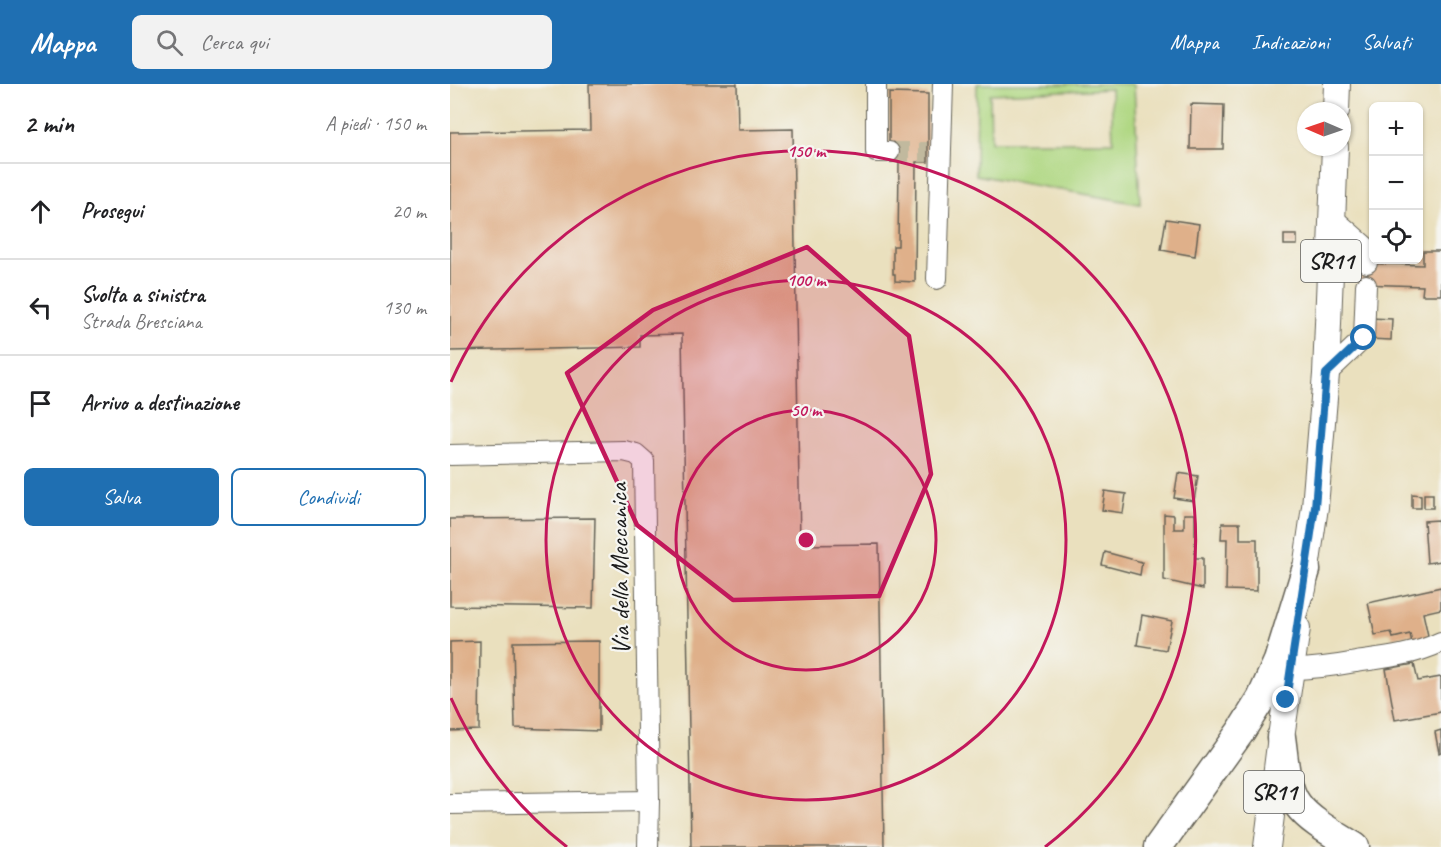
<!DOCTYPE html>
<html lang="it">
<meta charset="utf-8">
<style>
:root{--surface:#fff;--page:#f2f2f2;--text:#202124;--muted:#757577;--line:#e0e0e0;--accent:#1f6fb2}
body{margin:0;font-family:Caveat,sans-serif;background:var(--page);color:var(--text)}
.controls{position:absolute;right:18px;top:18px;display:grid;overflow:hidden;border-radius:9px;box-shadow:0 2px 4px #0004}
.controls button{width:54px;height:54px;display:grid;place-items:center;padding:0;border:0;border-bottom:2px solid var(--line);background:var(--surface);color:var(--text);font:30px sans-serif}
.compass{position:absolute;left:847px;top:18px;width:54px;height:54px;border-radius:50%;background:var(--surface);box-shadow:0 2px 4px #0004;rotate:272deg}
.stop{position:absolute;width:18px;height:18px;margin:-14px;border:4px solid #1f6fb2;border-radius:50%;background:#fff}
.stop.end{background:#1f6fb2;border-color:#fff;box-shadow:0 2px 6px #0008}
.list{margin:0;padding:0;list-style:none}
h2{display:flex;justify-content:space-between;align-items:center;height:78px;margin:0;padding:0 24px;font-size:26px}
h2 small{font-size:20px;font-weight:400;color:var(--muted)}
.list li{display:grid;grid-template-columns:39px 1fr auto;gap:18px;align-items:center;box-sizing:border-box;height:96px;padding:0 24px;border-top:2px solid var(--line)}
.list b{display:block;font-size:22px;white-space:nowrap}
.list p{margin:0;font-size:20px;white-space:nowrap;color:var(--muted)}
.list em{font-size:20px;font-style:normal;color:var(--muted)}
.actions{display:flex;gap:12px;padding:18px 24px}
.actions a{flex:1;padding:14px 0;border:2px solid var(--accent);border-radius:9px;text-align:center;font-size:21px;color:var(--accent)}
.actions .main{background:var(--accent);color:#fff}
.icon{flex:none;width:33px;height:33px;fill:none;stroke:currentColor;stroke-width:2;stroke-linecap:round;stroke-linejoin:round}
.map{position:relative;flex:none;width:991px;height:763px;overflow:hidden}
header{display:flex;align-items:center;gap:36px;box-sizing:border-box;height:84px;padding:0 30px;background:var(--accent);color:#fff}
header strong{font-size:28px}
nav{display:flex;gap:33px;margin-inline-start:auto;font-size:21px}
.search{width:420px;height:54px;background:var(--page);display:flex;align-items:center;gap:15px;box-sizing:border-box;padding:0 21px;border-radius:9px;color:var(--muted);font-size:22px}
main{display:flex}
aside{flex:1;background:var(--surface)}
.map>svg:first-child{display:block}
.green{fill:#afd781;stroke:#667a4e;stroke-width:1.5;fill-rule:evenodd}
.building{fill:#dfb08a}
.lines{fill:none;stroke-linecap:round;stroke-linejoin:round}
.minor-tunnel{stroke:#c1b99e;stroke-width:20;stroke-dasharray:20 10;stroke-linecap:butt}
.minor-casing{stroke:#646155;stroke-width:22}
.major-casing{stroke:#646155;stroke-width:28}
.highway-casing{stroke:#646155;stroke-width:31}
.minor{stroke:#fff;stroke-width:20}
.major{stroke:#fff;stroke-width:26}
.highway{stroke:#fff;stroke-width:28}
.route{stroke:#1f6fb2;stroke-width:8}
.marked{fill:#c2185b;fill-opacity:0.2;stroke:#c2185b;stroke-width:4.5;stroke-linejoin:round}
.ring{fill:none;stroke:#c2185b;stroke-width:3}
.labels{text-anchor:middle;stroke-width:4.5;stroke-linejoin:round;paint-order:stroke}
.shield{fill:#f6f6f2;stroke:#5d5d5c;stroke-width:1.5}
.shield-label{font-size:24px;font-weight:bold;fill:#1c1c1c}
.street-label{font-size:26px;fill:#1c1c1c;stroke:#f6f6f2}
.centre{fill:#c2185b;stroke:#f6f6f2;stroke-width:3}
.ring-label{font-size:18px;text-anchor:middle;font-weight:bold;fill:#c2185b;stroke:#f6f6f2;stroke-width:4.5;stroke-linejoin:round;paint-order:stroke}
</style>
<header>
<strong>Mappa</strong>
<div class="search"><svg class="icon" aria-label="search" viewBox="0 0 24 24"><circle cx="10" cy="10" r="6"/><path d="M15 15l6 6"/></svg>Cerca qui</div>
<nav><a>Mappa</a><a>Indicazioni</a><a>Salvati</a></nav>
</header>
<main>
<aside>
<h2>2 min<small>A piedi · 150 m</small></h2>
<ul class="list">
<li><svg class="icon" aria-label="ahead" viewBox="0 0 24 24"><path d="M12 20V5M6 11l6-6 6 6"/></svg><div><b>Prosegui</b></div><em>20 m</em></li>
<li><svg class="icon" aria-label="left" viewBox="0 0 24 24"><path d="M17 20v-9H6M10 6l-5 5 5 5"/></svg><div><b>Svolta a sinistra</b><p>Strada Bresciana</p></div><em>130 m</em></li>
<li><svg class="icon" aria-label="arrive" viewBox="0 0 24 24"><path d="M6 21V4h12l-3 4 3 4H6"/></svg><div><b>Arrivo a destinazione</b></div></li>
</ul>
<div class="actions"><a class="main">Salva</a><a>Condividi</a></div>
</aside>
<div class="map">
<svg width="991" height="763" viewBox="0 0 991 763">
<rect width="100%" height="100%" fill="#f6f6f2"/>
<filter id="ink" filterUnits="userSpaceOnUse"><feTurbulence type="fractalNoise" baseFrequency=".0167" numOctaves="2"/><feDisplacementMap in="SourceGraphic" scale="12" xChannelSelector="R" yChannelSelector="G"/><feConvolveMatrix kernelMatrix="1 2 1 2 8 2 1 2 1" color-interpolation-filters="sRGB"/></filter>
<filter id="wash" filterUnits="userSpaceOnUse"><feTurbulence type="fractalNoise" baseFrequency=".008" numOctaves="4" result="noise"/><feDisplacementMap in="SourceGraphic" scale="24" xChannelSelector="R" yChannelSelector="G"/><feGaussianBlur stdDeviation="1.35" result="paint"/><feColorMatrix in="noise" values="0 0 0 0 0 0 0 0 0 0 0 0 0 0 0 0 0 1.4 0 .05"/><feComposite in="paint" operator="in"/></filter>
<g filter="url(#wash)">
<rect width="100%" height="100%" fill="#eae0be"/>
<path class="green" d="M 527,0 L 684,0 L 690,120 L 526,91 ZM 661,5 L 663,58 L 541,58 L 540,10 Z"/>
<g id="blocks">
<g class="building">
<path d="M 139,0 L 287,0 L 288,46 L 343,45 L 350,461 L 429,460 L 434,763 L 241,763 L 232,250 L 190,251 L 190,263 L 0,267 L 0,48 L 140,46 Z"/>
<path d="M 439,9 L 478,10 L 478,78 L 466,78 L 465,198 L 445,197 L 445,190 L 443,190 L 443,162 L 448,162 L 449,78 L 439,78 Z"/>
<path d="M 741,20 L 774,21 L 773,65 L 740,65 Z"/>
<path d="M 716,135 L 749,140 L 745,172 L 711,166 Z"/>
<rect x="834" y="151" width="13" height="10"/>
<path d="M 973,167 L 991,167 L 991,211 L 972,211 L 973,202 L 909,200 L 909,179 L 973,181 Z"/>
<path d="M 920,234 L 942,235 L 941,256 L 919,255 Z"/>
<path d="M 728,389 L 748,392 L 744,417 L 724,414 Z"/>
<path d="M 655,407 L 676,410 L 673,429 L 652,426 Z"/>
<path d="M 962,410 L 971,411 L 971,424 L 962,424 Z"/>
<rect x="974" y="410" width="9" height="14"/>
<path d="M 714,430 L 724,431 L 724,445 L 734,445 L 734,430 L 745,430 L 745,474 L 753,474 L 753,505 L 714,496 Z"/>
<path d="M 145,434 L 143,524 L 0,522 L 0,435 Z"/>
<path d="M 988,436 L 991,477 L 977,479 L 974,437 Z"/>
<path d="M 772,439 L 790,439 L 790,455 L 807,455 L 807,507 L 776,506 L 777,455 L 771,455 Z"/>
<path d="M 655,468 L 692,478 L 690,491 L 652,481 Z"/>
<path d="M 991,503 L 991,525 L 973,529 L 979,556 L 962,559 L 960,550 L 943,554 L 941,548 L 925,551 L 918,519 Z"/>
<path d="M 692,531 L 722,537 L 716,566 L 687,561 Z"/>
<path d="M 30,557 L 29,646 L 0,647 L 0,558 Z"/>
<path d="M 149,557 L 149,647 L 65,644 L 63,558 Z"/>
<path d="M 964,580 L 968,597 L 991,593 L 991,628 L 945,636 L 936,585 Z"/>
<path d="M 991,646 L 991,668 L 989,669 L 985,648 Z"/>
</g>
</g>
</g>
<g filter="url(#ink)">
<use href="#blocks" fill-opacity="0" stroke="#646155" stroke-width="1.5"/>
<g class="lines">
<path class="minor-tunnel" d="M 439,68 L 477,68"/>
<defs>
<g id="minor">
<path d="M 426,0 L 426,68 L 439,68"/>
<path d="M 883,134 L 917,164 L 917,179"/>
<path d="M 487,195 L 493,0"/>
<path d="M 876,290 L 914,254 L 916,201"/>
<path d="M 0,371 L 174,367 L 186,370 L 194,377 L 199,717 L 198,763"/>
<path d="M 841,585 C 863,585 884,582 906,578 C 935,574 964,571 991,558"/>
<path d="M 0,720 L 199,717"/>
</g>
<g id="major">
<path d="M 886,27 L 887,0"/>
<path d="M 853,505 L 865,423 L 876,290 L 885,63"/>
<path d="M 817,763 L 831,653 L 847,544"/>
</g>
<g id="highway">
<path d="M 831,653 C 834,673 835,705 848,721 C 860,738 888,752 905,763"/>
<path d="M 708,763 L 791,647 L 811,615 L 828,577 L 856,486"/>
</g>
</defs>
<use href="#minor" class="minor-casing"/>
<use href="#major" class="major-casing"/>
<use href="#highway" class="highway-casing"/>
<use href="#minor" class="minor"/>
<use href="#major" class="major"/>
<use href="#highway" class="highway"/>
</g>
</g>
<g class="lines" filter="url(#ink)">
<path class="route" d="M 836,616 L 865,423 L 876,290 L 914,254"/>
</g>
<path class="marked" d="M 357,163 L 459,252 L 481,390 L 429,512 L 283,516 L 187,441 L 117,289 L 203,226 Z"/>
<g class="ring">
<circle cx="356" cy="456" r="130"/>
<circle cx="356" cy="456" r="260"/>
<path d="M117 763A389 389 0 0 1 1 614M1 298A389 389 0 1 1 595 763"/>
</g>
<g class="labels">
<g class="shield">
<rect x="851" y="156" width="60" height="42" rx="4.5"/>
<rect x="794" y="687" width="60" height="42" rx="4.5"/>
</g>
<g class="shield-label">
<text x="881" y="185">SR11</text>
<text x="824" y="716">SR11</text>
</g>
<g class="street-label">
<text transform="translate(169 485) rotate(-91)" y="9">Via della Meccanica</text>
</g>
</g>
<circle cx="356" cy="456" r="9" class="centre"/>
<g class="ring-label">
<text x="356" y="73">150 m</text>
<text x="356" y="202">100 m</text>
<text x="356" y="332">50 m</text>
</g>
</svg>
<div class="controls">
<button>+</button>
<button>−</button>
<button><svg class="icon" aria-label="locate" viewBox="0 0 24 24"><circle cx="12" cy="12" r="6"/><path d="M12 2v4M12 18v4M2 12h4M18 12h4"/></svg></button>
</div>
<svg class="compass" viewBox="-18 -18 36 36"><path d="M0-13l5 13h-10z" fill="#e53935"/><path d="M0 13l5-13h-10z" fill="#757577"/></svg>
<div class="stop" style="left:914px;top:254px"></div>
<div class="stop end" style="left:836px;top:616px"></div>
</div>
</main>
